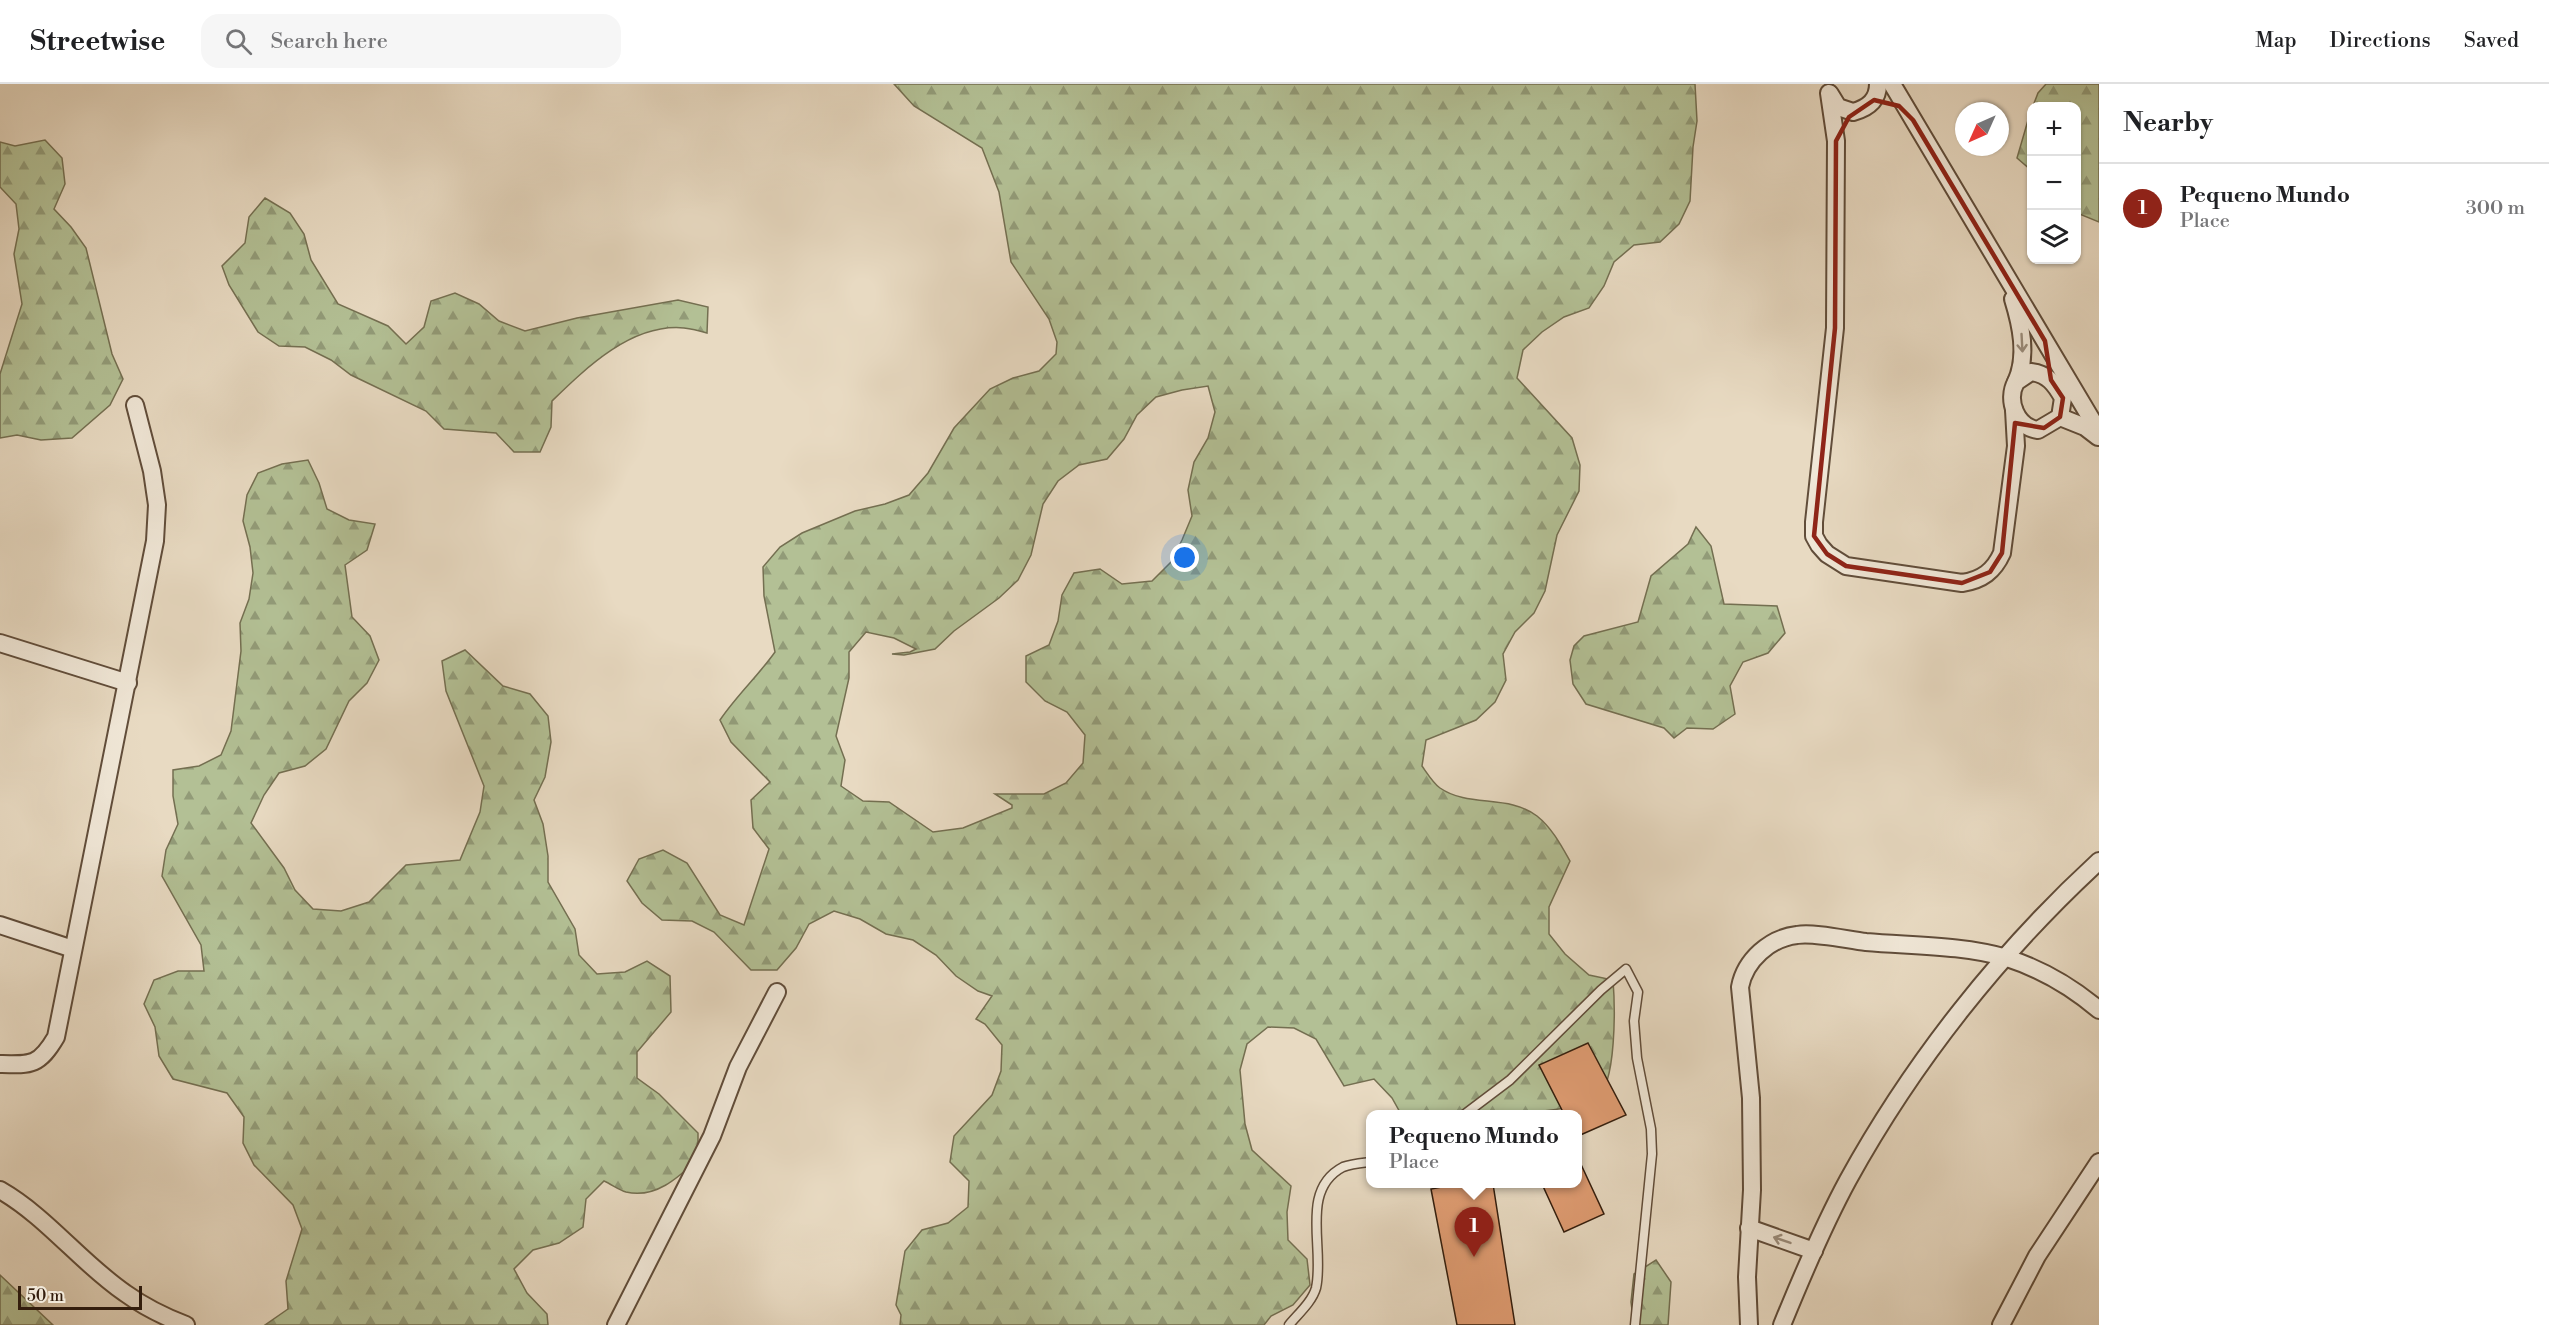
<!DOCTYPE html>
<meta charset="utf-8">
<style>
:root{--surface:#fff;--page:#f6f6f6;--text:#202124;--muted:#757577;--line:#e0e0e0;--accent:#8f2418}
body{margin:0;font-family:"Libre Bodoni",serif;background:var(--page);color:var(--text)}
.controls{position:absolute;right:18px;top:18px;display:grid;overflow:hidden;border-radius:12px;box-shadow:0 2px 4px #0004}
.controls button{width:54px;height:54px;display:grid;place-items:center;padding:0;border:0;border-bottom:2px solid var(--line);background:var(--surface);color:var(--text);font:30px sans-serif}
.compass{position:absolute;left:1955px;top:18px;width:54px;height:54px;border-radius:50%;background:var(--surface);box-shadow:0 2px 4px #0004;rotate:225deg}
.scale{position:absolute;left:18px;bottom:15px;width:124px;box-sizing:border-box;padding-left:6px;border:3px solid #341e0d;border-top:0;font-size:16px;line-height:21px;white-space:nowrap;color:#341e0d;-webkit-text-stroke:4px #f0e7d7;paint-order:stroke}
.you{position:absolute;left:1185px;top:474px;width:21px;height:21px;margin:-15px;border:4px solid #fff;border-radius:50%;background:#1a73e8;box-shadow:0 0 0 9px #1a73e833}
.badge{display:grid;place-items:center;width:39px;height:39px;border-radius:50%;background:var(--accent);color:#fff;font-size:20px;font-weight:700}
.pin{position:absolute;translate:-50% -50px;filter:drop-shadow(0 2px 3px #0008)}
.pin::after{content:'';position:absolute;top:32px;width:21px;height:18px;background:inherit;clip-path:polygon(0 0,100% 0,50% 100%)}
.popup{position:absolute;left:1366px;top:1026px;width:216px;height:78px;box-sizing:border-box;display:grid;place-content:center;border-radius:12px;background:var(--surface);filter:drop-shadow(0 2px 4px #0005);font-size:20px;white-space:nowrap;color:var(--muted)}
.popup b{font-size:22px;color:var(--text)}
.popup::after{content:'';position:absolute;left:50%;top:100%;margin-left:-12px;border:12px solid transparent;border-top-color:var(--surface)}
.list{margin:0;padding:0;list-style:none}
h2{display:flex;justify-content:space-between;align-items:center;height:78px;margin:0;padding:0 24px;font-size:26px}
h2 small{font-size:20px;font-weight:400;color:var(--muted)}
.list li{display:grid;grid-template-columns:39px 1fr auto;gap:18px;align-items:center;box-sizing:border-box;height:90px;padding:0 24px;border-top:2px solid var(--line)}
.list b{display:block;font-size:22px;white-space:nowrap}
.list p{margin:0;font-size:20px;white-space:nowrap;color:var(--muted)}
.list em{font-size:20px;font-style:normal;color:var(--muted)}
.icon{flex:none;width:33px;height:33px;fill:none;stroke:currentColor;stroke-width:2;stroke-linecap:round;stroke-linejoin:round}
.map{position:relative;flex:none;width:2099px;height:1241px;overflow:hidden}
header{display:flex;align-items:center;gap:36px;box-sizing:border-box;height:84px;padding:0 30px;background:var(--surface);border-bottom:2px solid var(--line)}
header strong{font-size:28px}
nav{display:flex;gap:33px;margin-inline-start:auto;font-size:21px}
.search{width:420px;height:54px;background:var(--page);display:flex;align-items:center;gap:15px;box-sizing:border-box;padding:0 21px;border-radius:18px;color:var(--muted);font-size:22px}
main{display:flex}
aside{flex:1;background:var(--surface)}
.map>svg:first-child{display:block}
.forest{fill:url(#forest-firs);stroke:#746f51;stroke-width:1.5;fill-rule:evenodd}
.building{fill:#df9c72;stroke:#341e0d;stroke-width:1.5}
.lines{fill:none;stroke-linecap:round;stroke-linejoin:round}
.lane-casing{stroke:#614d3a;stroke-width:11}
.street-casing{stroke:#614d3a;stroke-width:20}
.lane{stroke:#f0e7d7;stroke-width:8}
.street{stroke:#f0e7d7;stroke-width:16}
.oneway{stroke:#9b8d7c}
.marked{fill:none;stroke:#8f2418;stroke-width:4.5;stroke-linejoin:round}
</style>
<header>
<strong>Streetwise</strong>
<div class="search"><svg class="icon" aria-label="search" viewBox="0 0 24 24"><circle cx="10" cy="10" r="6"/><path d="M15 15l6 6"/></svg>Search here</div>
<nav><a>Map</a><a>Directions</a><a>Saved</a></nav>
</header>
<main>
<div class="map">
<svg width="2099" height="1241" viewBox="0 0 2099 1241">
<defs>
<pattern id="forest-firs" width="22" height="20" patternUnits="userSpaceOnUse" patternTransform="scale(1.5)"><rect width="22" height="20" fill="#b3c095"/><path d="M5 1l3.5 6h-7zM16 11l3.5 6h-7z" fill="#929b78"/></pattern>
</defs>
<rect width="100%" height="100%" fill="#e8dac2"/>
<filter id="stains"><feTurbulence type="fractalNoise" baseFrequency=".00333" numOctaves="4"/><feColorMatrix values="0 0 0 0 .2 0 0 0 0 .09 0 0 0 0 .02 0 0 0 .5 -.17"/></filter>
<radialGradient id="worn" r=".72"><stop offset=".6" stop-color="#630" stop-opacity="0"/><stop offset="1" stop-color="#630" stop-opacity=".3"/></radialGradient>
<g class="forest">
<path d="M 894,0 L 1695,0 L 1697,37 L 1693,63 L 1690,117 L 1679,140 L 1660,158 L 1634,161 L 1614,178 L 1604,202 L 1589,224 L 1564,233 L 1542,248 L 1523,266 L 1517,294 L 1572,354 L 1580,381 L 1579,407 L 1557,451 L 1545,507 L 1534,529 L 1515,548 L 1503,570 L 1506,596 L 1495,618 L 1476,636 L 1426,656 L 1422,682 C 1427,689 1433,699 1440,704 C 1469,724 1508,710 1537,732 C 1552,744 1561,761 1570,777 L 1549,823 L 1549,850 L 1565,870 L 1589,891 L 1613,896 C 1615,921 1617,1000 1596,1016 C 1588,1022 1575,1022 1565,1024 C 1511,1033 1456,1030 1401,1030 L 1392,1014 L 1374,995 L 1344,1002 L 1316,955 L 1294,944 L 1268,943 L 1247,960 L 1240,986 L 1245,1040 L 1252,1066 L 1291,1102 L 1287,1128 L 1288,1156 L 1307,1175 L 1310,1201 L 1293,1221 L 1271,1232 L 1264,1241 L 900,1241 L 901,1231 L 896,1221 L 905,1167 L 922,1146 L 948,1139 L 968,1123 L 969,1097 L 950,1078 L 954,1052 L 992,1011 L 1001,987 L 1002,961 L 985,940 L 976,935 L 992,912 L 978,907 L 956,892 L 936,871 L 913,856 L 886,850 L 860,835 L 834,827 L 809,840 L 796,864 L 777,886 L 751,886 L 714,848 L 692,837 L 662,836 L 642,819 L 627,797 L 639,775 L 663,766 L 687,779 L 720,831 L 744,841 L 769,765 L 753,744 L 751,716 L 770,698 L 731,658 L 720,636 C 737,611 758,592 775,568 L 764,512 L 763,483 L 780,463 L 802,449 L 855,427 L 885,420 L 909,411 L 928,389 L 954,344 L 990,305 L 1013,294 L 1039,287 L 1056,270 L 1057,258 L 1049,235 L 1011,178 L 999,108 L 982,64 L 914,22 ZM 1208,302 L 1215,328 L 1208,354 L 1194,378 L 1188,406 L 1192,432 L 1182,456 L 1171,478 L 1152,497 L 1122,500 L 1100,485 L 1074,489 L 1062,511 L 1058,537 L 1049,561 L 1026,572 L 1026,598 L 1045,617 L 1067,628 L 1085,651 L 1083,679 L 1066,699 L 1044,710 L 995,710 L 1012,721 L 1012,724 L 963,744 L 933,748 L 889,718 L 863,717 L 841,702 L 845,676 L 836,652 L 849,594 L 849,568 L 866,548 L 894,554 L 916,565 L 910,568 L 892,570 L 904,571 L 935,565 L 954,547 L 999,514 L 1018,496 L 1031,471 L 1043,420 L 1058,397 L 1079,381 L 1107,375 L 1124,355 L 1137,331 L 1156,313 L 1182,306 Z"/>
<path d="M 2046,0 L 2099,0 L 2099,138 L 2077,129 L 2076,22 L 2033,22 L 2038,9 Z"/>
<path d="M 2031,26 L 2031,86 L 2017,74 Z"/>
<path d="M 45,56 L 62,74 L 65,100 L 54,125 L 71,143 L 86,164 L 112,270 L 123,295 L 110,321 L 72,354 L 41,356 L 17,351 L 0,354 L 0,290 L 22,220 L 14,170 L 19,145 L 16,120 L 0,103 L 0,58 L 15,62 Z"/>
<path d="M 265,114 L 290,129 L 304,150 L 311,176 L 338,220 L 388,242 L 406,260 L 424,243 L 431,217 L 455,209 L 479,220 L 499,237 L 525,247 L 577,234 L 678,216 L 708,223 L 707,249 C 700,247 692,245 684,244 C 632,239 586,284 552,317 L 551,343 L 540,368 L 514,368 L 496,349 L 444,345 L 426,327 L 351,291 L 331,276 L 305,263 L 279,262 L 258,248 L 229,201 L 222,182 L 245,159 L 249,133 Z"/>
<path d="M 308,376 L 319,399 L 327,425 L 349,436 L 375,440 L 367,466 L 345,481 L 352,533 L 370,552 L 379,576 L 367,599 L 349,617 L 326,665 L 305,682 L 279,689 L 264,711 L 251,739 L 284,784 L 295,806 L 313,825 L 341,827 L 369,818 L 406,781 L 460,776 L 480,728 L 484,702 L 446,607 L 442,577 L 465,566 L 503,602 L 530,610 L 548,632 L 551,658 L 545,693 L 534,716 L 543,740 L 548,772 L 548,798 L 575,845 L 579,871 L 597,890 L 625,888 L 647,877 L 670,892 L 671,928 L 637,968 L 637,994 L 659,1010 L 698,1049 L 698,1075 C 678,1094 655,1115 626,1108 C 619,1106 611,1100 604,1097 L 586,1115 L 583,1143 L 559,1159 L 533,1166 L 514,1185 L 527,1209 L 547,1230 L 548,1241 L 265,1241 L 288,1225 L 286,1197 L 302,1145 L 293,1121 L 254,1081 L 243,1059 L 244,1033 L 227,1009 L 173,995 L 159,972 L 155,943 L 144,920 L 154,896 L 178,887 L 204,887 L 201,861 L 162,792 L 166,766 L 178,740 L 173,712 L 173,686 L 199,682 L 221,671 L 231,647 L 241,567 L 240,539 L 249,515 L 253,489 L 250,463 L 243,437 L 247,411 L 258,389 L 282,380 Z"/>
<path d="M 1696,443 L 1711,462 L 1724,520 L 1777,522 L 1785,549 L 1768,569 L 1743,578 L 1730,602 L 1735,630 L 1713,645 L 1687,644 L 1674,654 L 1664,644 L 1586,620 L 1573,600 L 1570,576 L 1574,562 L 1584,552 L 1638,538 L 1651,492 L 1688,460 Z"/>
<path d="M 1656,1176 L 1671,1198 L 1668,1241 L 1634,1241 L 1631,1218 L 1634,1190 Z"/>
<path d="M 0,1191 L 53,1241 L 0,1241 Z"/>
</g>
<g class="building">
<path d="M 1588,959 L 1626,1031 L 1578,1052 L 1578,1030 L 1564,1030 L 1539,981 Z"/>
<path d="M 1578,1074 L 1604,1130 L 1564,1148 L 1542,1100 L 1578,1100 Z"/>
<path d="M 1458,1100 L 1493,1100 L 1515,1241 L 1457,1241 L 1431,1105 Z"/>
</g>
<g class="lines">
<defs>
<g id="lane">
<path d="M 1465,1030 L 1510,996 L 1601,906 L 1626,885 L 1638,908 L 1634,937 L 1637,974 L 1651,1045 L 1652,1070 L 1635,1241"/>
<path d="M 1289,1241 C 1298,1230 1312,1218 1316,1204 C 1325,1164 1299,1106 1343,1083 C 1351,1080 1362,1079 1370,1078"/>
</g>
<g id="street">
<path d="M 1892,0 L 2099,348"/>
<path d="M 1829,9 L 1836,57 L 1835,244 L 1814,438 L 1814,452 L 1819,461 L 1827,470 L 1846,482 L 1962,499 C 1982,496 1994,487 2002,469 L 2016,362 L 2014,326"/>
<path d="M 1830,10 L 1838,23 L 1853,28 C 1868,24 1878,16 1878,0"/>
<path d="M 2013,215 C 2021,241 2028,272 2016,298"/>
<path d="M 2031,288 C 2048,290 2055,300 2063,314 L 2060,333 L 2038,346 C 2016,343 2006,316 2016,298 Z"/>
<path d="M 2060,333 L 2085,343 L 2098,353"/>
<path d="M 0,559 L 128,599"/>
<path d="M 0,841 L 73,865"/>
<path d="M 0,980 C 31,981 39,982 56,953 L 155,457 L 157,421 L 152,387 L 135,321"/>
<path d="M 0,1106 C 47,1133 80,1178 125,1209 C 143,1222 165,1233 186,1241"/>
<path d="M 1749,1144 L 1814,1167"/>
<path d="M 616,1241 L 712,1052 L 738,983 L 777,908"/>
<path d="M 1749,1241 L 1747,1193 L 1752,1106 L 1751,1014 L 1740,903 C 1745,876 1770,854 1797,851 C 1814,848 1848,856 1866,858 C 1912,862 1962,861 2007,874 C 2041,885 2072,903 2099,926"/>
<path d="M 1782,1241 C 1802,1192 1823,1142 1848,1096 C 1913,978 2000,868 2099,777"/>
<path d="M 2001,1241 L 2037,1172 L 2099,1078"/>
</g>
</defs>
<use href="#lane" class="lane-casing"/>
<use href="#street" class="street-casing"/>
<use href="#lane" class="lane"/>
<use href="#street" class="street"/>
</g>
<defs><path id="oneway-shaft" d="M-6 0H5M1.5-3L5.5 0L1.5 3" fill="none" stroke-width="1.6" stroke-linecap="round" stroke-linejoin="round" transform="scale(1.5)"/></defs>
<g class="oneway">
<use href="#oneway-shaft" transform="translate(2022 259) rotate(87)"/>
<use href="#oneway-shaft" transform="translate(1782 1156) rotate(-161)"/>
</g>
<path class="marked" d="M 1874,16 L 1899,22 L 1913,36 L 2045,257 L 2051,296 L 2063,314 L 2060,333 L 2044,344 L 2015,339 L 2002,469 L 1990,488 L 1962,499 L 1846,482 L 1827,470 L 1814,452 L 1835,244 L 1836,57 L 1849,33 Z"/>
<rect width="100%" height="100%" filter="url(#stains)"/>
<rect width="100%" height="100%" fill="url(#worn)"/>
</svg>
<div class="controls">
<button>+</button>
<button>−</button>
<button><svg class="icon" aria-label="layers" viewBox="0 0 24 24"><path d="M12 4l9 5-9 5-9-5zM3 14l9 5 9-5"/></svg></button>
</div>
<svg class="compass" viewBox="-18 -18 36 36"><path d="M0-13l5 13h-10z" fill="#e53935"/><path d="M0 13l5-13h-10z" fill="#757577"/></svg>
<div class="scale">50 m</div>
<div class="you"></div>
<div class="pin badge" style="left:1474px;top:1173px">1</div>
<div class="popup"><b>Pequeno Mundo</b>Place</div>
</div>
<aside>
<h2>Nearby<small></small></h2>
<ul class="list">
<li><span class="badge">1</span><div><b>Pequeno Mundo</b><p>Place</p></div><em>300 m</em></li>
</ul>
</aside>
</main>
